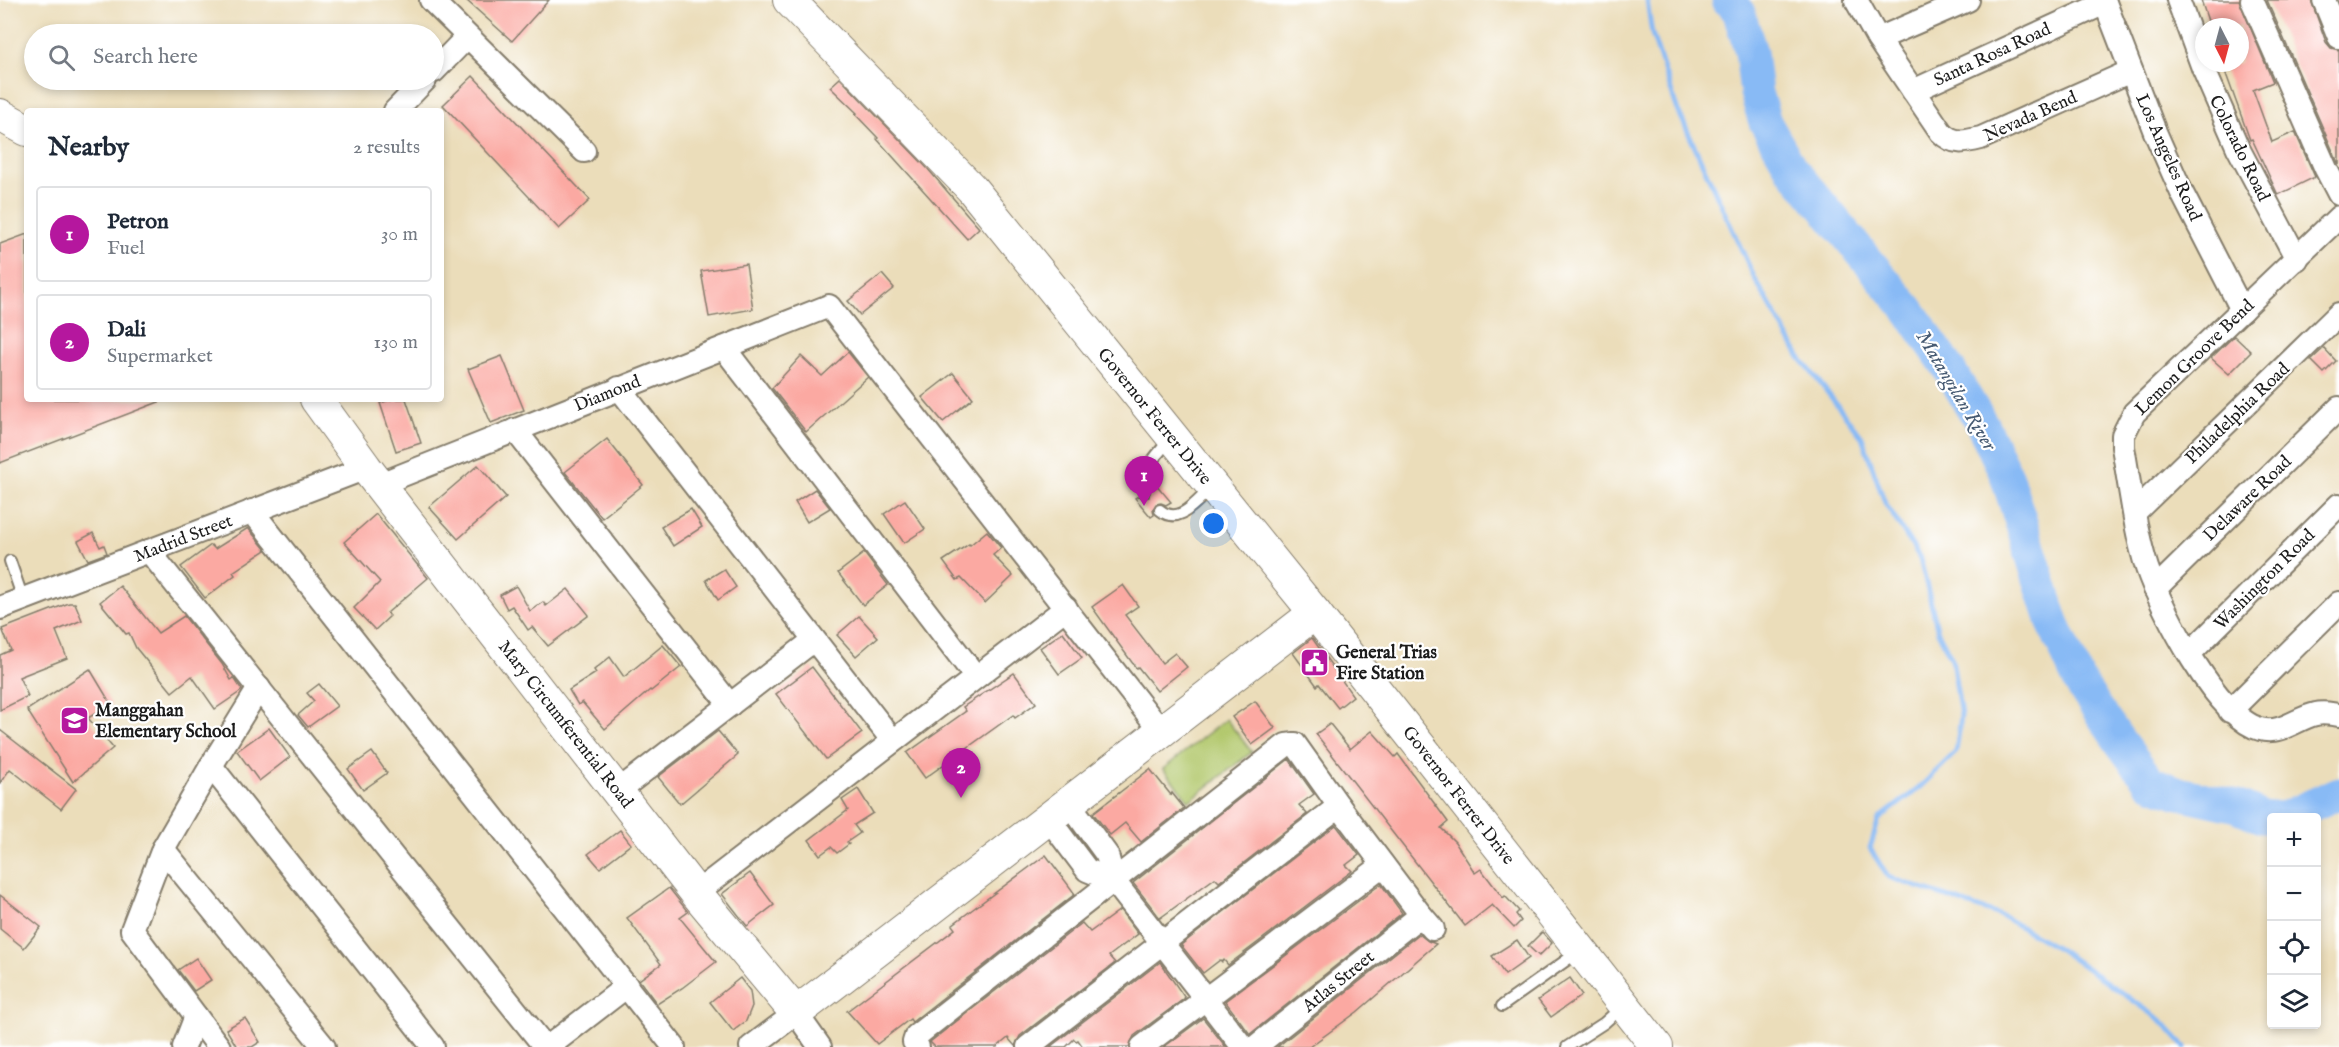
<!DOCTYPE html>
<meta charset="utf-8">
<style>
:root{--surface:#fff;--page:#f2f2f3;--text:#1f2937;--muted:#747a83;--line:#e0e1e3;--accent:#b5179e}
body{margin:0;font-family:"IM FELL English",serif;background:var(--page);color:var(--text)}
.controls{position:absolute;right:18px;bottom:18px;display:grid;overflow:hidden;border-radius:6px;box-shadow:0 3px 9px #0003}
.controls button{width:54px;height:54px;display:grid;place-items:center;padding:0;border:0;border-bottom:2px solid var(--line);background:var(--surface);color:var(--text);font:30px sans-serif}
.compass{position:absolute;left:2195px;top:18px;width:54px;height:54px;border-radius:50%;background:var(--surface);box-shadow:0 3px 9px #0003;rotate:174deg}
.you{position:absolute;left:1214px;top:524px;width:21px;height:21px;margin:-15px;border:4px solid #fff;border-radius:50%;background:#1a73e8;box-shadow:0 0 0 9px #1a73e833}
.badge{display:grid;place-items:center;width:39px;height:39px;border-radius:50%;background:var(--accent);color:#fff;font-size:20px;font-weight:700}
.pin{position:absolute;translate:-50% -50px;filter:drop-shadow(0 2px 3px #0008)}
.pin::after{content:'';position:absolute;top:32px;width:21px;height:18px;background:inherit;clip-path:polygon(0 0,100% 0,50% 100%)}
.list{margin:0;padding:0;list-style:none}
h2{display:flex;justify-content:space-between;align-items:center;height:78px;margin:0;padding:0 24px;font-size:26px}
h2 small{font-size:20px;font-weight:400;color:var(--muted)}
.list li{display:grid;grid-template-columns:39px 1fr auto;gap:18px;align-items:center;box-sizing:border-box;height:96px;margin:0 12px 12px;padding:0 12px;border:2px solid var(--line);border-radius:6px}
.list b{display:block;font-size:22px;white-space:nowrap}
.list p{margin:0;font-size:20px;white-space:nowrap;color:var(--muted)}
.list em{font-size:20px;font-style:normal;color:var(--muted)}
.icon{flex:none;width:33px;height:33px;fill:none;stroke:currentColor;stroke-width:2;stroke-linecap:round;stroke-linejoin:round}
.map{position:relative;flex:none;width:2339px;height:1047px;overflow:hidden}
.search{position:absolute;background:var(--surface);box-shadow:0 3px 9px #0003;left:24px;top:24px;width:420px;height:66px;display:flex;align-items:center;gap:15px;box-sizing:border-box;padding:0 21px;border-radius:33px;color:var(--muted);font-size:22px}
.panel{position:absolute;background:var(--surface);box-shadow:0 3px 9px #0003;left:24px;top:108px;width:420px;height:294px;border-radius:6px}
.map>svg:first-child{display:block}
.green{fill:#b1c76b;stroke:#667244;stroke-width:1.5}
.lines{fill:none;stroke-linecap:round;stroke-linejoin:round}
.stream{stroke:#88baf5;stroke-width:5}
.river{stroke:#88baf5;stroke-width:33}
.building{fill:#fba9a2}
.lane-casing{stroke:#847c6b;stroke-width:14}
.street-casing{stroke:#847c6b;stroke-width:26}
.secondary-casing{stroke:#847c6b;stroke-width:34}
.lane{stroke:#fff;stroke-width:10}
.street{stroke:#fff;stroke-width:22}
.secondary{stroke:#fff;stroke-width:32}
.labels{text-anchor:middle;stroke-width:4.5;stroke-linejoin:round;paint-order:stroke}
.street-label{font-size:18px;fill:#1c1c1c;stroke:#fff}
.poi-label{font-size:18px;font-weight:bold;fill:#1c1c1c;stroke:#fff;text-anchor:start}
.water-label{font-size:20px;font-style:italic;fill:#475b73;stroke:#fff}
</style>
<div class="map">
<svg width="2339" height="1047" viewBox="0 0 2339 1047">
<rect width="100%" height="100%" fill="#fff"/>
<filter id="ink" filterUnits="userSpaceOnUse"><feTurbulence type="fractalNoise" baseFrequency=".0167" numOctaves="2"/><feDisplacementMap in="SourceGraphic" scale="12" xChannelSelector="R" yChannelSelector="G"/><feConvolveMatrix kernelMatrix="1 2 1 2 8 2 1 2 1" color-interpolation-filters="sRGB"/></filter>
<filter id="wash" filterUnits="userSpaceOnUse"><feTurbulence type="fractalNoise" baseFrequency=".008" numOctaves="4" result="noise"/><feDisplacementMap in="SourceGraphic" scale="24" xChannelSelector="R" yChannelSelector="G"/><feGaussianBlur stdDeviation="1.35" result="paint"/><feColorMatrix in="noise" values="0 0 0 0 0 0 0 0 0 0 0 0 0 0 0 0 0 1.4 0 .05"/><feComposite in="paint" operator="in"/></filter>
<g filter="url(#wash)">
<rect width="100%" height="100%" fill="#ebddba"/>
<path class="green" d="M 1226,719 L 1252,752 L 1189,801 L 1163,769 Z"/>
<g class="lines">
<path class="stream" d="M 1647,0 L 1652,34 L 1677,108 L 1755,279 L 1799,356 L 1862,437 L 1885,503 L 1920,558 L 1938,632 L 1952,659 L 1961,716 L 1956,752 L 1918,789 L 1879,819 L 1870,848 L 1888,877 L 2002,916 L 2059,949 L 2161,1020 L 2185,1047"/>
<g class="river">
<path d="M 1728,0 L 1739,13 L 1751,52 L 1756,93 L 1765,122 L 1791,168 L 1907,308 L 1946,364 L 1983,426 L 2006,475 L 2053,623 L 2080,683 L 2120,742 L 2150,782 L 2179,793 L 2237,806 L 2262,817 L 2272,818"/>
<path d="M 2283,818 L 2339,793"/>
</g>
</g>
<g id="blocks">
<g class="building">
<path d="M 466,0 L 549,0 L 512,41 Z"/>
<path d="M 2201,0 L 2239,0 L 2273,82 L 2253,90 L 2272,142 L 2295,132 L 2315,177 L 2278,195 L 2252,139 L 2250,140 L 2222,63 L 2240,63 L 2240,27 L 2210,27 Z"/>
<path d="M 2267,0 L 2311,0 L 2326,42 L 2331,48 L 2339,50 L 2339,165 Z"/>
<path d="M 473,76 L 590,200 L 559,229 L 443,105 Z"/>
<path d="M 840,78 L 927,168 L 979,228 L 967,239 L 877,139 L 878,138 L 855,114 L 857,113 L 830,87 Z"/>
<path d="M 27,234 L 27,399 L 164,400 L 0,463 L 0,244 Z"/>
<path d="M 746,264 L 753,309 L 709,317 L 701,271 Z"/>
<path d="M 882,274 L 894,288 L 860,315 L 848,301 Z"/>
<path d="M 2234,336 L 2251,352 L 2229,374 L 2211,358 Z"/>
<path d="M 2324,348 L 2336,361 L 2324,373 L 2311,360 Z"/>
<path d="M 848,352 L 868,377 L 806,432 L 772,388 L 801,356 L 822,376 Z"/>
<path d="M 502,356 L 524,410 L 491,423 L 468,369 Z"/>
<path d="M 953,373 L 973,398 L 943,422 L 922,397 Z"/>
<path d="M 393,399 L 406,399 L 421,443 L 396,451 L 380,403 Z"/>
<path d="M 607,439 L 643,485 L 602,518 L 565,472 Z"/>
<path d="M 478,465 L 506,497 L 458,539 L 429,507 Z"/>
<path d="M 1155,483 L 1171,502 L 1166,505 L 1161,503 L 1156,504 L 1153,509 L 1154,515 L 1151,517 L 1135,498 L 1138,496 L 1144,498 L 1149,497 L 1151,485 Z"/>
<path d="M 815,489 L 830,508 L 807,522 L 795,502 Z"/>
<path d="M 905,500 L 925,529 L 904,543 L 884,514 Z"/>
<path d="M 691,509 L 702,527 L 673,546 L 661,527 Z"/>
<path d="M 376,514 L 428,578 L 387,613 L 390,616 L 375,630 L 354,608 L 380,582 L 344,542 Z"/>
<path d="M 248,528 L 266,550 L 233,572 L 235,575 L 205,598 L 181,567 L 211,545 L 215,549 Z"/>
<path d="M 987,531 L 1001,548 L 993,555 L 1013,576 L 985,603 L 961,578 L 957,580 L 943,561 L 969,544 L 970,545 Z"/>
<path d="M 93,533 L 100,547 L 104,545 L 107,553 L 88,560 L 78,541 Z"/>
<path d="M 864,553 L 888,585 L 863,605 L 838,573 Z"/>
<path d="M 724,569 L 736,587 L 718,600 L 706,580 Z"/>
<path d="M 1123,585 L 1138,606 L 1125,615 L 1162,663 L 1175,653 L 1187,667 L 1157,691 L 1138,667 L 1136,668 L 1092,607 Z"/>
<path d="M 120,586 L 158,633 L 184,616 L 222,664 L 231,680 L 234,678 L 242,690 L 240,692 L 215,709 L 192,676 L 172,692 L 136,648 L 129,633 L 126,634 L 100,602 Z"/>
<path d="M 516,586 L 530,611 L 543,602 L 546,606 L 568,589 L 589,615 L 548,646 L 532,627 L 528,630 L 512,606 L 507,609 L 500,595 Z"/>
<path d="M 69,603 L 75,603 L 82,620 L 56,631 L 67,658 L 19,677 L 28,696 L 0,710 L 0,655 L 11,650 L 2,629 Z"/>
<path d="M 859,616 L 878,637 L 856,656 L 837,635 Z"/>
<path d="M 1063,632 L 1082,658 L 1059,674 L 1040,648 Z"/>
<path d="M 1312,638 L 1353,696 L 1338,708 L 1319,684 L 1317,686 L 1293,653 Z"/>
<path d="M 663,645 L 681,667 L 651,691 L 650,690 L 605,729 L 582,702 L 578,705 L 569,690 L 596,673 L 594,670 L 610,657 L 624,677 Z"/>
<path d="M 812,667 L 862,733 L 826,759 L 776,694 Z"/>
<path d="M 90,669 L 111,704 L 88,718 L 113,748 L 73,782 L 27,710 Z"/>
<path d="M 1014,673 L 1036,703 L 1015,718 L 1013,715 L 925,778 L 907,753 L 966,711 L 963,707 Z"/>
<path d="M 319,684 L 337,706 L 308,727 L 298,715 L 314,701 L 307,693 Z"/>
<path d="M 1255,701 L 1275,728 L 1252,745 L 1232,717 Z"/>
<path d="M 1330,724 L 1350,749 L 1372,731 L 1395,757 L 1398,754 L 1448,822 L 1441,828 L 1455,842 L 1475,873 L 1481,869 L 1503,898 L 1505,896 L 1519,911 L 1516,914 L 1521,921 L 1514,928 L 1492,905 L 1465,926 L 1316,734 Z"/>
<path d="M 269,728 L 290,757 L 259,781 L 237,751 Z"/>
<path d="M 0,730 L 76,789 L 61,809 L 10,769 L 0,783 Z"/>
<path d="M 718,731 L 738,755 L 680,804 L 658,777 Z"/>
<path d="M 372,752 L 387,773 L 363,790 L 348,769 Z"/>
<path d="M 1289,759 L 1314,794 L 1299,805 L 1307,814 L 1219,882 L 1215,878 L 1160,918 L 1133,883 Z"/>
<path d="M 1150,769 L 1171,795 L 1172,793 L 1184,808 L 1141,842 L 1125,823 L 1110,835 L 1093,813 Z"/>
<path d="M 858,789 L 873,813 L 854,825 L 860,833 L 847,842 L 849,844 L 837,853 L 831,847 L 820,855 L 809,840 L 848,810 L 842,800 Z"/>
<path d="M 1336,825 L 1359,855 L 1346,865 L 1352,871 L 1228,965 L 1224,960 L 1222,962 L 1220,960 L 1203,973 L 1181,945 Z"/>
<path d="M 620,830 L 631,844 L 600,868 L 588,854 Z"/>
<path d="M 1046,855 L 1075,894 L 912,1022 L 910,1019 L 877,1044 L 847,1011 L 955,929 L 952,925 L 973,909 Z"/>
<path d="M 750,873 L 774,905 L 747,926 L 722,894 Z"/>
<path d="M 1381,884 L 1402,913 L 1250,1034 L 1225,1001 Z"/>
<path d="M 669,888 L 688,912 L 680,918 L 716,962 L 682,988 L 657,1004 L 639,980 L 661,964 L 627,918 Z"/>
<path d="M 0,895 L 41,927 L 24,948 L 0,929 Z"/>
<path d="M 1120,910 L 1138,934 L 1109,956 L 1115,963 L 1020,1036 L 1015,1046 L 1008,1038 L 997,1047 L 935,1047 L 930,1042 L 1082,923 L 1090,932 Z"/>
<path d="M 1542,932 L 1552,943 L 1539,956 L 1528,946 Z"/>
<path d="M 1419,934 L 1428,941 L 1436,944 L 1357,1012 L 1309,1047 L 1277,1047 Z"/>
<path d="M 1517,940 L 1529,958 L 1505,975 L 1492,956 Z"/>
<path d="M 196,958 L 211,980 L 194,991 L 178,970 Z"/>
<path d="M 1160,962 L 1185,998 L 1134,1036 L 1129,1047 L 1083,1047 L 1078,1040 L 1076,1041 L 1074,1039 L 1066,1047 L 1050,1047 Z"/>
<path d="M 740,978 L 750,991 L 752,1006 L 746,1021 L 733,1031 L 710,1002 Z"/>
<path d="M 1570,978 L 1582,995 L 1551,1017 L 1538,1000 Z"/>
<path d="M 245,1018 L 260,1042 L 252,1047 L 237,1047 L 226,1029 Z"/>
<path d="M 1203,1018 L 1226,1047 L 1164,1047 Z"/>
</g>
</g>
</g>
<g filter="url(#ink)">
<use href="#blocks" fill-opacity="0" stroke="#847c6b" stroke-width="1.5"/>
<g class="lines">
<defs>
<g id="lane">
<path d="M 1144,491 C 1139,470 1158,455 1170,439"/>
<path d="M 1160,510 C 1179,526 1196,502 1210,489"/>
<path d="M 10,561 L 23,599"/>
<path d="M 1502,1006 L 1578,952"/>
<path d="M 1567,1047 L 1604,1023 L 1622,1007"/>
</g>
<g id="street">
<path d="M 431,0 L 584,151"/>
<path d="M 1856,0 L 1878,39 L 1941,132 C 1953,145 1965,142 1981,138 L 2131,71"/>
<path d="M 2104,0 L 2155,132 L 2182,193 L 2242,310"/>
<path d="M 2178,0 L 2203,68 L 2238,148 L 2297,259"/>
<path d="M 2252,0 L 2326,169 L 2339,194"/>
<path d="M 2324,0 L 2339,37"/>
<path d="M 1878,39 L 1968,0"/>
<path d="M 434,71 L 467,37"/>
<path d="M 1913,91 L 2105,3"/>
<path d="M 395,111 L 425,80"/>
<path d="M 2339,217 L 2134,413 L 2123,435 L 2123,447 C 2130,486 2135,531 2147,568 C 2161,609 2217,718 2260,729 C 2281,735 2297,718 2316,714 C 2324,712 2331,714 2339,715"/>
<path d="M 724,348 L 976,677"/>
<path d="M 619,388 L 893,741"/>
<path d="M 515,430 L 730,705"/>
<path d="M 380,484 L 829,306 L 1161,731"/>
<path d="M 252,511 L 674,1047"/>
<path d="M 2135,512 L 2339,314"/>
<path d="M 149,551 L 545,1047"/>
<path d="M 2155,589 L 2339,408"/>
<path d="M 0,608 L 366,468"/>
<path d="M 2190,653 L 2339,505"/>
<path d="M 2230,711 L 2339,603"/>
<path d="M 211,766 L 433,1047"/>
<path d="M 618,791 L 814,640"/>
<path d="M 1069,803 L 1107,855 L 1114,881 L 1243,1047"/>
<path d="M 1048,818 L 1087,870 L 1114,881"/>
<path d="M 163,849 L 324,1047"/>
<path d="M 696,893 L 1066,608"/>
<path d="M 184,1047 L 196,1016"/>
<path d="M 219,1047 L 132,930 L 163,849 L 211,766 L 259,688"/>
<path d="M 548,1047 L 627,986"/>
<path d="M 751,1047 L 796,1013 L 820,1047"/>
<path d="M 918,1047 L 914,1042 L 916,1036 L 1286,745 L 1295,744 L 1339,806 L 1421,915 L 1433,929"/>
<path d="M 1028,1047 L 1339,806"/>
<path d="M 1142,1047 L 1383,865"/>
<path d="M 1255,1047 L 1421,915"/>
</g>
<g id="secondary">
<path d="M 789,0 L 972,189 L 1315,613 L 1657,1047"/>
<path d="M 0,115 L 27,130"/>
<path d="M 316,399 L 366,468 L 696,893 L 796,1013 L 1315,613"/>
</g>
</defs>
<use href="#lane" class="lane-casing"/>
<use href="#street" class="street-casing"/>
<use href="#secondary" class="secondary-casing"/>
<use href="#lane" class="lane"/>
<use href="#street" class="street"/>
<use href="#secondary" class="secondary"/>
</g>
</g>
<defs>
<symbol id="civic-square" viewBox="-11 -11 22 22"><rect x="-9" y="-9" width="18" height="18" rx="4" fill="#b5179e" stroke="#fff"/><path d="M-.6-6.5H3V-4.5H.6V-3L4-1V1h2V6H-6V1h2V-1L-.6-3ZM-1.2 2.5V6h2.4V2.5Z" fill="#fff"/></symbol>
<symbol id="school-square" viewBox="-11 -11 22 22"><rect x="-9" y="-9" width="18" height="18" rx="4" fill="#b5179e" stroke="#fff"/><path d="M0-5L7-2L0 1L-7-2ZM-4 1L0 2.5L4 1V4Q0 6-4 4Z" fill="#fff"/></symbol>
</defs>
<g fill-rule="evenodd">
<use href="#civic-square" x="1298" y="646" width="33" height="33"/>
<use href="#school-square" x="58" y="704" width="33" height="33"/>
</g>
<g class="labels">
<g class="street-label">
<text transform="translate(1992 54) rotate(-25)" y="6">Santa Rosa Road</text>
<text transform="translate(2030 116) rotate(-24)" y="6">Nevada Bend</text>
<text transform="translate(2240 148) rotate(64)" y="6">Colorado Road</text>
<text transform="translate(2169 157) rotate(66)" y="6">Los Angeles Road</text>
<text transform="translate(2194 357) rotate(-44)" y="6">Lemon Groove Bend</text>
<text transform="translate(607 393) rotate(-22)" y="6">Diamond</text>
<text transform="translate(2237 413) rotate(-44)" y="6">Philadelphia Road</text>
<text transform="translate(1155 416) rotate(51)" y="6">Governor Ferrer Drive</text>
<text transform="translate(2247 498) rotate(-44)" y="6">Delaware Road</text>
<text transform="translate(183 538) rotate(-21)" y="6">Madrid Street</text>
<text transform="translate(2264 579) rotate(-45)" y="6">Washington Road</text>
<text transform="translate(566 724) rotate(52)" y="6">Mary Circumferential Road</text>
<text transform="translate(1459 795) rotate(52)" y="6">Governor Ferrer Drive</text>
<text transform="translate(1338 981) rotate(-39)" y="6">Atlas Street</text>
</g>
<g class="poi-label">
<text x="1336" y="658">General Trias<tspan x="1336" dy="21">Fire Station</tspan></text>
<text x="95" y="716">Manggahan<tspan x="95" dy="21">Elementary School</tspan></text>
</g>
<g class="water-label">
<text transform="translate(1957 390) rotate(59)" y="7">Matangilan River</text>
</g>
</g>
</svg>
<div class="controls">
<button>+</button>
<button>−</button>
<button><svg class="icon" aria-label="locate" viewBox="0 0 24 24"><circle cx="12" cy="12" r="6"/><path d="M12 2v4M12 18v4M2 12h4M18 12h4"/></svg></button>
<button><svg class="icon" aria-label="layers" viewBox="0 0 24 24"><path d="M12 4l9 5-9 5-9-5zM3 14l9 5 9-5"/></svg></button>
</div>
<svg class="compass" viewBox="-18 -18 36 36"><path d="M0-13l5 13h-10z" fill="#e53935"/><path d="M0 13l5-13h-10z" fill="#747a83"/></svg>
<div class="you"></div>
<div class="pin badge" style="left:1144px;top:506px">1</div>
<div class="pin badge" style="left:961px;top:798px">2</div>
<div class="search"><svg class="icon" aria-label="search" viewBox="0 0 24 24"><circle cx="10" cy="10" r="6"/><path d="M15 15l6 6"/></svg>Search here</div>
<section class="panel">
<h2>Nearby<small>2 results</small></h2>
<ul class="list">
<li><span class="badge">1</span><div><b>Petron</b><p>Fuel</p></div><em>30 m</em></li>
<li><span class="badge">2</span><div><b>Dali</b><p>Supermarket</p></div><em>130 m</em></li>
</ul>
</section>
</div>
